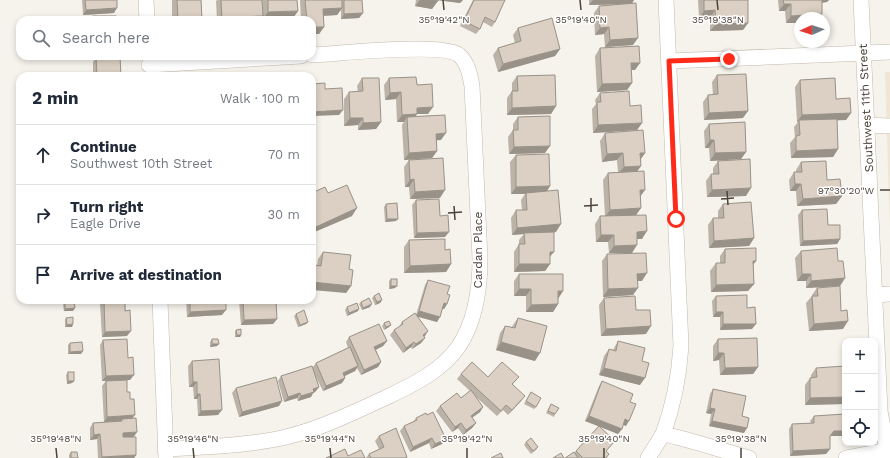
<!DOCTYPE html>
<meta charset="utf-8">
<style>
:root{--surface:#fff;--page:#f2f2f3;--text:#1f2937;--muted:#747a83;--line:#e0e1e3}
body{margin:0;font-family:"Work Sans",sans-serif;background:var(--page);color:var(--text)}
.controls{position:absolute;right:12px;bottom:12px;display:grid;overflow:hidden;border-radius:8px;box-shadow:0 2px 6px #0003}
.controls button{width:36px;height:36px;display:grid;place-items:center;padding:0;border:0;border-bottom:1px solid var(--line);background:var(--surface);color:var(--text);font:20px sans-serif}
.compass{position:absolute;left:794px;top:12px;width:36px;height:36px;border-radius:50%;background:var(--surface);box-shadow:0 2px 6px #0003;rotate:267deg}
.stop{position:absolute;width:12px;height:12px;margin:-9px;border:3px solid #ff2b1a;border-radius:50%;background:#fff}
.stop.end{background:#ff2b1a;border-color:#fff;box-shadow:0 1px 4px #0008}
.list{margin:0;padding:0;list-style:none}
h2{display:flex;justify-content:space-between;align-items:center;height:52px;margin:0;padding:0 16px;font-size:17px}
h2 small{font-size:13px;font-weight:400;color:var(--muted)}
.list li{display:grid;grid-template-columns:26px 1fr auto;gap:12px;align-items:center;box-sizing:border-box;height:60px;padding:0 16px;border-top:1px solid var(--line)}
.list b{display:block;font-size:15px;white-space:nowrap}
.list p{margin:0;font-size:13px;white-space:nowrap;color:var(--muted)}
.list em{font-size:13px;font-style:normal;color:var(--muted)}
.icon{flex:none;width:22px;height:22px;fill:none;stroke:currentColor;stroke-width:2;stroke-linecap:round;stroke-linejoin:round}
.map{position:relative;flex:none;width:890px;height:458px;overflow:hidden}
.search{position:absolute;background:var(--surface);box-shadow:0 2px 6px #0003;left:16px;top:16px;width:300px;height:44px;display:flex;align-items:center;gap:10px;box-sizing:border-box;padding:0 14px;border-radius:12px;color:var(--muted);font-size:15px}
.panel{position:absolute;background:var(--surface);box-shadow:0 2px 6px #0003;left:16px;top:72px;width:300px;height:232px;border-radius:12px}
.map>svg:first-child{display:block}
.education{fill:#efe6d5}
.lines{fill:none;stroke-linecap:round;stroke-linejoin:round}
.minor-casing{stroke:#c2b9ae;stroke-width:16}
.minor{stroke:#fff;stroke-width:15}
.wall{fill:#bcb3a8}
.shaded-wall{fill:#999288}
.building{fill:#dbd0c3;stroke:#999288}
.route{stroke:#ff2b1a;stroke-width:5}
.ticks{fill:none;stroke:#4b4339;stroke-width:1.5}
.labels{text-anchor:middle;stroke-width:3;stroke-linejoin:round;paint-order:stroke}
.street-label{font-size:12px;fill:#4b4339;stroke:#fff}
.ticks-label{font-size:10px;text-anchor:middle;fill:#4b4339;stroke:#fff;stroke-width:3;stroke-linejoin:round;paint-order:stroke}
</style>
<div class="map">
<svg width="890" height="458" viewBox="0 0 890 458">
<rect width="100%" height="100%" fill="#f6f2ec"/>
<path class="education" d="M 885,72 L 890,72 L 890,232 Z"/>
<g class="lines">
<defs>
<g id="minor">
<path d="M 146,0 L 147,20"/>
<path d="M 861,0 L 880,411 L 887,450 L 890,453"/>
<path d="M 669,61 L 890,52"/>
<path d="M 149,65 L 301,56"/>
<path d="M 866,125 L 890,126"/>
<path d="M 875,295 L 890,294"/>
<path d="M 160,300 L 166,458"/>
<path d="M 663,434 C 674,404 679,378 681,346 L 666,0"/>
<path d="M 165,449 C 203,447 241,446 277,439 C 316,431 350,414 385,398 C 412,385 441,372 459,346 C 476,320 480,289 480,259 L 472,86 C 470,75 468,63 459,55 C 442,42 338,54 312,55"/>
<path d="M 648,458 L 663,434 C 692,440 720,450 749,458"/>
<path d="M 846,458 L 887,450"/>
</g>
</defs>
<use href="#minor" class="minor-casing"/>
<use href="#minor" class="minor"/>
</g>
<g class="wall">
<path d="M 82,0 L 117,0 L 114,13 L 83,15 Z"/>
<path d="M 172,0 L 201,0 L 202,20 L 172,20 Z"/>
<path d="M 217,0 L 262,0 L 260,20 L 217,20 L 216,1 Z"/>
<path d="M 262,0 L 297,0 L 298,11 L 293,18 L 263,19 Z"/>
<path d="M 300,0 L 362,0 L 363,13 L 359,18 L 341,19 L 341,10 L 337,15 L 323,16 L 324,27 L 319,34 L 312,34 L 312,20 L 301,20 Z"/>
<path d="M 416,0 L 463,0 L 460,3 L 438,0 L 432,9 L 415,6 Z"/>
<path d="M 473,0 L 505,0 L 495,22 L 492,27 L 483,22 L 480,29 L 476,34 L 460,26 Z"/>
<path d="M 589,0 L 634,0 L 632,4 L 633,45 L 605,47 L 604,34 L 595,35 L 594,13 L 599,6 L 625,4 L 589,5 Z"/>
<path d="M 698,0 L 748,0 L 748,23 L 743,30 L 710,31 L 710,18 L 699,18 Z"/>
<path d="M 778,0 L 829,0 L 827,2 L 822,3 L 800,18 L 800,23 L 786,23 L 785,11 L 779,11 Z"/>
<path d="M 518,28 L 560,49 L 555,56 L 498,72 L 493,55 L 498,48 L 515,43 L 513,35 Z"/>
<path d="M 600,48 L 635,70 L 631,70 L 632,83 L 627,90 L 597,92 L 595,56 Z"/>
<path d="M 96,57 L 121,76 L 93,76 L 93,62 Z"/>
<path d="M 717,75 L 743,118 L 704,120 L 703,102 L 708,95 L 713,95 L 712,82 Z"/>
<path d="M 517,76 L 556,106 L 551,114 L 507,115 L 507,98 L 512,91 L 512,83 Z"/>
<path d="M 362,78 L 381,122 L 376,129 L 358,130 L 358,125 L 344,126 L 344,99 L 349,92 L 358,92 L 357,86 Z"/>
<path d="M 389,78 L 417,85 L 428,114 L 417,114 L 415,117 L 441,140 L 436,140 L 437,151 L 432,158 L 404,160 L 402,125 L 404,122 L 397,122 L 396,99 L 385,100 L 384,85 Z"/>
<path d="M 800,80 L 836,99 L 851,113 L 846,120 L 837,120 L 838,149 L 833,157 L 791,158 L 790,143 L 795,137 L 794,127 L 798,122 L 797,122 L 795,87 Z"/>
<path d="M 600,93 L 642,123 L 637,130 L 593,133 L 592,109 L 596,104 L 595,100 Z"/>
<path d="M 518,117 L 545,153 L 509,154 L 508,137 L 513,130 L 513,124 Z"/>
<path d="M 709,124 L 746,152 L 741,159 L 710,161 L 709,148 L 705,148 L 704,131 Z"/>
<path d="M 605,133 L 645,153 L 641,159 L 641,166 L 637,171 L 641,196 L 641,208 L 636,215 L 623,216 L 642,239 L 637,239 L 632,253 L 609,253 L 608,242 L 596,242 L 595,224 L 600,216 L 605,216 L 603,180 L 608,173 L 618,172 L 617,160 L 602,162 L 600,141 Z"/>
<path d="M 516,155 L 550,186 L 547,191 L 556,232 L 544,232 L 550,257 L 550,264 L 545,271 L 514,272 L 514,252 L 519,244 L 519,240 L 524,234 L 512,235 L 511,218 L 516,210 L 522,210 L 521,200 L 525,194 L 511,194 L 510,162 Z"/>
<path d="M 409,160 L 440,198 L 410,199 L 409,187 L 405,187 L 404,167 Z"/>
<path d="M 718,161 L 746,196 L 707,197 L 706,181 L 711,174 L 713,174 L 713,168 Z"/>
<path d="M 801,162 L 827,180 L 842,196 L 836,204 L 797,206 L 796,191 L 790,191 L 789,180 L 794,172 L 796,172 L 796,170 Z"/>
<path d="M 312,193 L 328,193 L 352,216 L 312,233 Z"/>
<path d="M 416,200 L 440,216 L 445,237 L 414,238 L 412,205 Z"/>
<path d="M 386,204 L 396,221 L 385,222 L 384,207 Z"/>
<path d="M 723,204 L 754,238 L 749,246 L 709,248 L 708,225 L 713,218 L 718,218 L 718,211 Z"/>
<path d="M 802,210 L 840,239 L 837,244 L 800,246 L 798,215 Z"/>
<path d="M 409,240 L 445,250 L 451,264 L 446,272 L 404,273 L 404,247 Z"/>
<path d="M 725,249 L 753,266 L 754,284 L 748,291 L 711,292 L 710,271 L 716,263 L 720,263 L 720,256 Z"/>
<path d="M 801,251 L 845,278 L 840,286 L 806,288 L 806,281 L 797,281 L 795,258 Z"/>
<path d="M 323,252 L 349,269 L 351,286 L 346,293 L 317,266 L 318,259 Z"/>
<path d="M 607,254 L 642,281 L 637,281 L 633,295 L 603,297 L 602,261 Z"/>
<path d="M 519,274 L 563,291 L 558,298 L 558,304 L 553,312 L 526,312 L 526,296 L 514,296 L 514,281 Z"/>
<path d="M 391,279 L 395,288 L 389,289 L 389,281 Z"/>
<path d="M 428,280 L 447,294 L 447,304 L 444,309 L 443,308 L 437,322 L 418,317 L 425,336 L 424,337 L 425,338 L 421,343 L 412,349 L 411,347 L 403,353 L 390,335 L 394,330 L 399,327 L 402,322 L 416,315 L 425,285 Z"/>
<path d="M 817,288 L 843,329 L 809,331 L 806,303 L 812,296 L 812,295 Z"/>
<path d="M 374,296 L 382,300 L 380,303 L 375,305 L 372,298 Z"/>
<path d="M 716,296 L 747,308 L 752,329 L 720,330 L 720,317 L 713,317 L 712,301 Z"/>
<path d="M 604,298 L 636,310 L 646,334 L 601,336 L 599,305 Z"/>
<path d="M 70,300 L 75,300 L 74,302 L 73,311 L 64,311 L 63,305 L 65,302 L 73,302 Z"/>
<path d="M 103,300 L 125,300 L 127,336 L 102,337 L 100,304 Z"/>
<path d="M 186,300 L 226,300 L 222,315 L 187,317 Z"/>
<path d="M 239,300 L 276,300 L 277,319 L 273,324 L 241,325 Z"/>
<path d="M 361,302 L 370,307 L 362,310 L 359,304 Z"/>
<path d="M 347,307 L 358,311 L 347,316 L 345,310 Z"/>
<path d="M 296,314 L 308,322 L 306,324 L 298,327 L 294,316 Z"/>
<path d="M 66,318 L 73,324 L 72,327 L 65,327 L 65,320 Z"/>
<path d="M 518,318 L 535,361 L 496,350 L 500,333 L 505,326 L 512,327 L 513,325 Z"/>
<path d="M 384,323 L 389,327 L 384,330 L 382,326 Z"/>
<path d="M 236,330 L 241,335 L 240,337 L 235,337 L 235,332 Z"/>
<path d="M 349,337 L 387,341 L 383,346 L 376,350 L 381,362 L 378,367 L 361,375 L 357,368 L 355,371 L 345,376 L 345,378 L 342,383 L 323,391 L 314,373 L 319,387 L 315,392 L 313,393 L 311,397 L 298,401 L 297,398 L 284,402 L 278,381 L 281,376 L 313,367 L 316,363 L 348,348 L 346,342 Z"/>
<path d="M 212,339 L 217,346 L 210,347 L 210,342 Z"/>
<path d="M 718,339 L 758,367 L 753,374 L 720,375 L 719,360 L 713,361 L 713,346 Z"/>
<path d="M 103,340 L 128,358 L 130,380 L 127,380 L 127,392 L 130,399 L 133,419 L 137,432 L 134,437 L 136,455 L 134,458 L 98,458 L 97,439 L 90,440 L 90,428 L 93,423 L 121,421 L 104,422 L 102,386 L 106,381 L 102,381 L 100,345 Z"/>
<path d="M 618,341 L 642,361 L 640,385 L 599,375 L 604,356 L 609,349 L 613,350 Z"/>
<path d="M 70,343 L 81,354 L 68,354 L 68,345 Z"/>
<path d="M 192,361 L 218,415 L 198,416 L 197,399 L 194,399 L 193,387 L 189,387 L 188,366 Z"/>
<path d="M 816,368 L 844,404 L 805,405 L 805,385 L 810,378 L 811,377 L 811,375 Z"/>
<path d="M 68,372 L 74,381 L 72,383 L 67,384 L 66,375 Z"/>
<path d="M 461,374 L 488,377 L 519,377 L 512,385 L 521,401 L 508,415 L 503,410 L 497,416 L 475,396 L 483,407 L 480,412 L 472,418 L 476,423 L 472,428 L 463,435 L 458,428 L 452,432 L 436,411 L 440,406 L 461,398 L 470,391 L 457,379 Z"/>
<path d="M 602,381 L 630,402 L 626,426 L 623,425 L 622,429 L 618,434 L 599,426 L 615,441 L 606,451 L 609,454 L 606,458 L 565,458 L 574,453 L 599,426 L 585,421 L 599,386 Z"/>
<path d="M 236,388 L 279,406 L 239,417 L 232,393 Z"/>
<path d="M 713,389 L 742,416 L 744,433 L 709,426 L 711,414 L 706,413 L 710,394 Z"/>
<path d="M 531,392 L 536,407 L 534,409 L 524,404 Z"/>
<path d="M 551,404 L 555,414 L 554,417 L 546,413 Z"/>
<path d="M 845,414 L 845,431 L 842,436 L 830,436 L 830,449 L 826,454 L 790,456 L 789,429 L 792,424 L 811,423 L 810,421 L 814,416 Z"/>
<path d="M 416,418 L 442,444 L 431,449 L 429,443 L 410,452 L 400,431 L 404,426 L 413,422 Z"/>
<path d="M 379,436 L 407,457 L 407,458 L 366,458 L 369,454 L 379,449 L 375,441 Z"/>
<path d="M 526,442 L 538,447 L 536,450 L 531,454 L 524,445 Z"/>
<path d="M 71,452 L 78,458 L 69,458 L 69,455 Z"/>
</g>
<g class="shaded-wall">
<path d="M 420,0 L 427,0 L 438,1 L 432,9 L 415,6 Z"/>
<path d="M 436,0 L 463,0 L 460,3 Z"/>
<path d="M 593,0 L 634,0 L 631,4 L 589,5 Z"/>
<path d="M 818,0 L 829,0 L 827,2 L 816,3 Z"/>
<path d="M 784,4 L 791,4 L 785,11 L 779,11 Z"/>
<path d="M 117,8 L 114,13 L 83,15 L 86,10 Z"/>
<path d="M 342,8 L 337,15 L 318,16 L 323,9 Z"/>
<path d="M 715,10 L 710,18 L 699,18 L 704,11 Z"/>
<path d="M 298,11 L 293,18 L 263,19 L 268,12 Z"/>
<path d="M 363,13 L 359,18 L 341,19 L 344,14 Z"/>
<path d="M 822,14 L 820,18 L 800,18 L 800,23 L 786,23 L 791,16 Z"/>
<path d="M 263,16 L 260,20 L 235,20 L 237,17 Z"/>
<path d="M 748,23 L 743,30 L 710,31 L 716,24 Z"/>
<path d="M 312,27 L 324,27 L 319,34 L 312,34 Z"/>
<path d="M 609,27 L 604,34 L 595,35 L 600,28 Z"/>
<path d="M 638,38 L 633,45 L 605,47 L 610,40 Z"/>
<path d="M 560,49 L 555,56 L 498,72 L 503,64 Z"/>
<path d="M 631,63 L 640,63 L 635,70 L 626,70 Z"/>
<path d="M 632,83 L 627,90 L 597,92 L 602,84 Z"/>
<path d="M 401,92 L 396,99 L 385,100 L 390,93 Z"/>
<path d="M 556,106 L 551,114 L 507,115 L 512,108 Z"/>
<path d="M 433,107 L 428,114 L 417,114 L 412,121 L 407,117 L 404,122 L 397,122 L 402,115 L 417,108 Z"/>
<path d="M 343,110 L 339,115 L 312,116 L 312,112 Z"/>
<path d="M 748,111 L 743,118 L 704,120 L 709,113 Z"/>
<path d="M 851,113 L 846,120 L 799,122 L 799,120 L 798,122 L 797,122 L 802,115 Z"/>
<path d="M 350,118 L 363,118 L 358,125 L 344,126 Z"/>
<path d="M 381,122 L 376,129 L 358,130 L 363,123 Z"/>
<path d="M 642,123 L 637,130 L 593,133 L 598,125 Z"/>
<path d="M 446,133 L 441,140 L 430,141 L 436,134 Z"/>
<path d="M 710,140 L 714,140 L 709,148 L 705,148 Z"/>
<path d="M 550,146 L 545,153 L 509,154 L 514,147 Z"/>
<path d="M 838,149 L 833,157 L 791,158 L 796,151 Z"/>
<path d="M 437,151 L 432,158 L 404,160 L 409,153 Z"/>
<path d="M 746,152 L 741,159 L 710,161 L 715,153 Z"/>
<path d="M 623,153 L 617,160 L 602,162 L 607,154 Z"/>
<path d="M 640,153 L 645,153 L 640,160 Z"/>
<path d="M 641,166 L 636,173 L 618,174 L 624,167 Z"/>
<path d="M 414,179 L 409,187 L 405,187 L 410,180 Z"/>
<path d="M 795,184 L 801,184 L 796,191 L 790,191 Z"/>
<path d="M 550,186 L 545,194 L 526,193 L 525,194 L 511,194 L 516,187 Z"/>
<path d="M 751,188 L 746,196 L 707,197 L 712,190 Z"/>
<path d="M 445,190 L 440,198 L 410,199 L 415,192 Z"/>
<path d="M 640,190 L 645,190 L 640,197 Z"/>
<path d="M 842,196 L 836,204 L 797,206 L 803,199 Z"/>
<path d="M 357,208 L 352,216 L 312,233 L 316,227 Z"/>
<path d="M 641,208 L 636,215 L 605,217 L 610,210 Z"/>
<path d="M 387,219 L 398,219 L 396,221 L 385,222 Z"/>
<path d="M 561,224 L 556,232 L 525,234 L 524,233 L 524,234 L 512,235 L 517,228 Z"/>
<path d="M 647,231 L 642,239 L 632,239 L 637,232 Z"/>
<path d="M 449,232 L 445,237 L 414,238 L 417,233 Z"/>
<path d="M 601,235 L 614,235 L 608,242 L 596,242 Z"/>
<path d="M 754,238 L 749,246 L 709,248 L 714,241 Z"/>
<path d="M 840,239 L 837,244 L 800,246 L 803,241 Z"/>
<path d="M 637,245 L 632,253 L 609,253 L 614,246 Z"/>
<path d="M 550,252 L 554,252 L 548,259 Z"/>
<path d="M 753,261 L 756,261 L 751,268 Z"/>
<path d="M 451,264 L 446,272 L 404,273 L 410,266 Z"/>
<path d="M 519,264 L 550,264 L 545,271 L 514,272 Z"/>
<path d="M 647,273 L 642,281 L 632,281 L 637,274 Z"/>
<path d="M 802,274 L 811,274 L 806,281 L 797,281 Z"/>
<path d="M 845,278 L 840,286 L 806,288 L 811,281 Z"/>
<path d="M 312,282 L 351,286 L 346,293 L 312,290 Z"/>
<path d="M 754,284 L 748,291 L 711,292 L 716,285 Z"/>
<path d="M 391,286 L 397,286 L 395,288 L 389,289 Z"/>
<path d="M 638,288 L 633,295 L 603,297 L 608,289 Z"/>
<path d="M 519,289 L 531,289 L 526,296 L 514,296 Z"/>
<path d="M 558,291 L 563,291 L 558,299 Z"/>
<path d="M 382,300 L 380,303 L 375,305 L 377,302 Z"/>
<path d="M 444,303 L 447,304 L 444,309 L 441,308 Z"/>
<path d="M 372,304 L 370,307 L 362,310 L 363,308 Z"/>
<path d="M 558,304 L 553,312 L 526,312 L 531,305 Z"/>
<path d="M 75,308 L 73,311 L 64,311 L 65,309 Z"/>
<path d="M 359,309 L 358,311 L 347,316 L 349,313 Z"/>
<path d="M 226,310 L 222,315 L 187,317 L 190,312 Z"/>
<path d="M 419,311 L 440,317 L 437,322 L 416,316 Z"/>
<path d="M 716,312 L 723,312 L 720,317 L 713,317 Z"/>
<path d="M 277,319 L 273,324 L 241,325 L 244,320 Z"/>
<path d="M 848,321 L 843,329 L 809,331 L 814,324 Z"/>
<path d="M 308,322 L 306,324 L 298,327 L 300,325 Z"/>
<path d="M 73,324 L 72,327 L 65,327 L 67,325 Z"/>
<path d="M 723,324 L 756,324 L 752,329 L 720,330 Z"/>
<path d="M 391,325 L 389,327 L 384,330 L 386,327 Z"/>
<path d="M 651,326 L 646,334 L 601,336 L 606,329 Z"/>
<path d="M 131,331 L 127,336 L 102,337 L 105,332 Z"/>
<path d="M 428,331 L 425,336 L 419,340 L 423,335 Z"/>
<path d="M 237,335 L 241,335 L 240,337 L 235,337 Z"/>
<path d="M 425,338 L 421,343 L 412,349 L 416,344 Z"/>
<path d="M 387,341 L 383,346 L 371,352 L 374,347 Z"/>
<path d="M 414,342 L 411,347 L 403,353 L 406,348 Z"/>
<path d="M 501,342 L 540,353 L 535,361 L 496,350 Z"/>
<path d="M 212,344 L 219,344 L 217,346 L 210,347 Z"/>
<path d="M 83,351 L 81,354 L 68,354 L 70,352 Z"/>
<path d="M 718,353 L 724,353 L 719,360 L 713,361 Z"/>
<path d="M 381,362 L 378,367 L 361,375 L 364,370 Z"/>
<path d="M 358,366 L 355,371 L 340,378 L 343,373 Z"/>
<path d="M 758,367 L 753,374 L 720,375 L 725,368 Z"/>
<path d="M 604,368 L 645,378 L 640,385 L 599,375 Z"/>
<path d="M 134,375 L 130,380 L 102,381 L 106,376 Z"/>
<path d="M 345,378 L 342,383 L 323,391 L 326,386 Z"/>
<path d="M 68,381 L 74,381 L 72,383 L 67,384 Z"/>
<path d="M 193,382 L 197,382 L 193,387 L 189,387 Z"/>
<path d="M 319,387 L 315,392 L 313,393 L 311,397 L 298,401 L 301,396 L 313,389 Z"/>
<path d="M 300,393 L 297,398 L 284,402 L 288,397 Z"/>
<path d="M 197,394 L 200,394 L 197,399 L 194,399 Z"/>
<path d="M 525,396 L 521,401 L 508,415 L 512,410 Z"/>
<path d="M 845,397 L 845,403 L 844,404 L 805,405 L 810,398 Z"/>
<path d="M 282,401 L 279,406 L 239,417 L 242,412 Z"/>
<path d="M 483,407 L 480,412 L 467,421 L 471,416 Z"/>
<path d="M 710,408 L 715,409 L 711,414 L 706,413 Z"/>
<path d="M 222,410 L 218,415 L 198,416 L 201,411 Z"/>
<path d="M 135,415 L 131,420 L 122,419 L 121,421 L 104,422 L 107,417 Z"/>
<path d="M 589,416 L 622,429 L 618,434 L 585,421 Z"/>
<path d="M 625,419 L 629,421 L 626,426 L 622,424 Z"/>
<path d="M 712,421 L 747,428 L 744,433 L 709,426 Z"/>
<path d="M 461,423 L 458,428 L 452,432 L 455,427 Z"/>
<path d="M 476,423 L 472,428 L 463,435 L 466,430 Z"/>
<path d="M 834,431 L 845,431 L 842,436 L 830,436 L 826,441 Z"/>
<path d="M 137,432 L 133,437 L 120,438 L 123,433 Z"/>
<path d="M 100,434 L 97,439 L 90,440 L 94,435 Z"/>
<path d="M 432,438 L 429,443 L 410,452 L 413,447 Z"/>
<path d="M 446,439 L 442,444 L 431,449 L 435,444 Z"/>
<path d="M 830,449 L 826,454 L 790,456 L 793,451 Z"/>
<path d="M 136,455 L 134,458 L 101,458 L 102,457 Z"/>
</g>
<g class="building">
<path d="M 85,0 L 117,0 L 117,8 L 86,10 Z"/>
<path d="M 177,0 L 201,0 L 202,20 L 178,20 Z"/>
<path d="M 221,0 L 262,0 L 263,16 L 237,17 L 237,20 L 222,20 Z"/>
<path d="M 268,0 L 297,0 L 298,11 L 268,12 Z"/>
<path d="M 305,0 L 342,0 L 342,8 L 323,9 L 324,27 L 312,27 L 312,20 L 307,20 Z"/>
<path d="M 344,0 L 362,0 L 363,13 L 344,14 Z"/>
<path d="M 427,0 L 438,0 L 438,1 Z"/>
<path d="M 474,0 L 505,0 L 495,22 L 485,17 L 480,29 L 464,21 Z"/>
<path d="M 704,0 L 748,0 L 748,23 L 716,24 L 715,10 L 704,11 Z"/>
<path d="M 783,0 L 822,0 L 822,14 L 791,16 L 791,4 L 784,4 Z"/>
<path d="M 636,3 L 638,38 L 610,40 L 609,27 L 600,28 L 599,6 Z"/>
<rect x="93" y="16" width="23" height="4"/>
<path d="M 552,18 L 560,49 L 503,64 L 498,48 L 521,41 L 518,28 Z"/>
<path d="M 639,46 L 640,63 L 631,63 L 632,83 L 602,84 L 600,48 Z"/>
<path d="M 120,56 L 121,76 L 97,76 L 96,57 Z"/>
<path d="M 746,74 L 748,111 L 709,113 L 708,95 L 718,94 L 717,75 Z"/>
<path d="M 555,75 L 556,106 L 512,108 L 512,91 L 518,91 L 517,76 Z"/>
<path d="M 416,77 L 417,85 L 432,84 L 433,107 L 417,108 L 417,114 L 402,115 L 401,92 L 390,93 L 389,78 Z"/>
<path d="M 362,78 L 379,78 L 381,122 L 363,123 L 363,118 L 350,118 L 349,92 L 363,91 Z"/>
<path d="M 835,78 L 836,99 L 850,98 L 851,113 L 802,115 L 800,80 Z"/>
<path d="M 325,83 L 325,89 L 342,88 L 343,110 L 312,112 L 312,84 Z"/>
<path d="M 629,91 L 630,106 L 641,105 L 642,123 L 598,125 L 597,102 L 601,102 L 600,93 Z"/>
<path d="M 445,115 L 446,133 L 436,134 L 437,151 L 409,153 L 407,117 Z"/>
<path d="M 550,116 L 550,146 L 514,147 L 513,130 L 518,130 L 518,117 Z"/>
<path d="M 837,119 L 838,149 L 796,151 L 796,136 L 800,135 L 799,120 Z"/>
<path d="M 745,122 L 746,152 L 715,153 L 714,140 L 710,140 L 709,124 Z"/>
<path d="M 643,130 L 645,153 L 640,153 L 641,166 L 624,167 L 623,153 L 607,154 L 605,133 Z"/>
<path d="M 549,154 L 550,186 L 516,187 L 516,155 Z"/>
<path d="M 443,158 L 445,190 L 415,192 L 414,179 L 410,180 L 409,160 Z"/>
<path d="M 750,159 L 751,188 L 712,190 L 711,174 L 719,174 L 718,161 Z"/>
<path d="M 826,161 L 827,180 L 840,179 L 842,196 L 803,199 L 801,184 L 795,184 L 794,172 L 802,172 L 801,162 Z"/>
<path d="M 644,171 L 645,190 L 640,190 L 641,208 L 610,210 L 608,173 Z"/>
<path d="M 347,185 L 357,208 L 316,227 L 312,217 L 312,193 L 325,187 L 328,193 Z"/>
<path d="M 558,190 L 561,224 L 517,228 L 516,210 L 527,210 L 526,193 Z"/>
<path d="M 439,199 L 440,216 L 448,215 L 449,232 L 417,233 L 416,200 Z"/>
<path d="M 751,202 L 754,238 L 714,241 L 713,218 L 724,218 L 723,204 Z"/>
<path d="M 397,203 L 398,219 L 387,219 L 386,204 Z"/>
<path d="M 827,209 L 828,225 L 840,225 L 840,239 L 803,241 L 802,210 Z"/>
<path d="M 646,215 L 647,231 L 637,232 L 637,245 L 614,246 L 614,235 L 601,235 L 600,216 Z"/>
<path d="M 554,232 L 554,252 L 550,252 L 550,264 L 519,264 L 519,244 L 525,244 L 524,233 Z"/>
<path d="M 445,239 L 445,250 L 450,249 L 451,264 L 410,266 L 409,240 Z"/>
<path d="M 756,248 L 756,261 L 753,261 L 754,284 L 716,285 L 716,263 L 725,263 L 725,249 Z"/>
<path d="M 837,248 L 838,261 L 843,261 L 845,278 L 811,281 L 811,274 L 802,274 L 801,251 Z"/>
<path d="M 323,252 L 351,255 L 349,269 L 353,270 L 351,286 L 312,282 L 312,265 L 321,266 Z"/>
<path d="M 646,253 L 647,273 L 637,274 L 638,288 L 608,289 L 607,254 Z"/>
<path d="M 519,274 L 563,274 L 563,291 L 558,291 L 558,304 L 531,305 L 531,289 L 519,289 Z"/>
<rect x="391" y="279" width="6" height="7"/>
<path d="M 428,280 L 450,286 L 447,294 L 450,295 L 447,304 L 444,303 L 440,317 L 419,311 Z"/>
<path d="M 840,286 L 841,311 L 847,310 L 848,321 L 814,324 L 812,296 L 818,296 L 817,288 Z"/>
<path d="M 379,293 L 382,300 L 377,302 L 374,296 Z"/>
<path d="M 747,295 L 747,308 L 755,307 L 756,324 L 723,324 L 723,312 L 716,312 L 716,296 Z"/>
<path d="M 635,296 L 636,310 L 650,310 L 651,326 L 606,329 L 604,298 Z"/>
<path d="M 369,298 L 372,304 L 363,308 L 361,302 Z"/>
<path d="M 104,300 L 125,300 L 125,311 L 130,310 L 131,331 L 105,332 Z"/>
<path d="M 190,300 L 226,300 L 226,310 L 190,312 Z"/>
<path d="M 243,300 L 276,300 L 277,319 L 244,320 Z"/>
<path d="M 65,302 L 74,302 L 75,308 L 65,309 Z"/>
<path d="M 357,303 L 359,309 L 349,313 L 347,307 Z"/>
<path d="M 304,310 L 308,322 L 300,325 L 296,314 Z"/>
<path d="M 415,313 L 428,331 L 423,335 L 425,338 L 416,344 L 414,342 L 406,348 L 394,330 L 403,324 L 402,322 Z"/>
<path d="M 73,317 L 73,324 L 67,325 L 66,318 Z"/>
<path d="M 518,318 L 547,326 L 540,353 L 501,342 L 505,326 L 515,328 Z"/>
<path d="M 389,321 L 391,325 L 386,327 L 384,323 Z"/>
<path d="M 379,324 L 387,341 L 374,347 L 381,362 L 364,370 L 349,337 Z"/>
<path d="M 241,329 L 241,335 L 237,335 L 236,330 Z"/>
<path d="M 757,338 L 758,367 L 725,368 L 724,353 L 718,353 L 718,339 Z"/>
<path d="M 127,339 L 128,358 L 133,357 L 134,375 L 106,376 L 103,340 Z"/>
<path d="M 212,339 L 218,339 L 219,344 L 212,344 Z"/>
<path d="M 618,341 L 645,348 L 642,361 L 649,363 L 645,378 L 604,368 L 609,349 L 616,351 Z"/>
<path d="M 82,342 L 83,351 L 70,352 L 70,343 Z"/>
<path d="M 350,347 L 358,366 L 343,373 L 345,378 L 326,386 L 316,363 Z"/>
<path d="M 219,359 L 222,410 L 201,411 L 200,394 L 197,394 L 197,382 L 193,382 L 192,361 Z"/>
<path d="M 472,362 L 488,377 L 502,362 L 519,377 L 512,384 L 525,396 L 512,410 L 506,405 L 501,411 L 461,374 Z"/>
<path d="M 312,366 L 319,387 L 313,389 L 314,392 L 301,396 L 300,393 L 288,397 L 281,376 Z"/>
<path d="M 845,366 L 845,397 L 810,398 L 810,378 L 817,377 L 816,368 Z"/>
<rect x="68" y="372" width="6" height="9"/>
<path d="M 276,377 L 282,401 L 242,412 L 236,388 Z"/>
<path d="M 127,380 L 127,392 L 130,392 L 130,399 L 134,399 L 135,415 L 107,417 L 106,381 Z"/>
<path d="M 602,381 L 633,394 L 630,402 L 636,404 L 629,421 L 625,419 L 622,429 L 589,416 Z"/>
<path d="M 713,389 L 746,396 L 742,416 L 749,418 L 747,428 L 712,421 L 715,409 L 710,408 Z"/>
<path d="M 471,390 L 483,407 L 471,416 L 476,423 L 466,430 L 461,423 L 455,427 L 440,406 L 457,393 L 461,398 Z"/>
<path d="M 531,392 L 541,398 L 536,407 L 526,401 Z"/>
<path d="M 551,404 L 559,408 L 555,414 L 548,411 Z"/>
<path d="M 433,412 L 446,439 L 435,444 L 432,438 L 413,447 L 404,426 L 417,420 L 416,418 L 426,413 L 427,415 Z"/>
<path d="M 845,414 L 845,431 L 834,431 L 830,436 L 830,449 L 793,451 L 792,424 L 814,423 L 814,416 Z"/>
<path d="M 136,418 L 137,432 L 123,433 L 123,437 L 136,437 L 136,455 L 102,457 L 100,434 L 94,435 L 93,423 L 122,421 L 122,419 Z"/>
<path d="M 599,426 L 615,441 L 606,451 L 609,454 L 606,458 L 583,458 L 576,451 Z"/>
<path d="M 396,428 L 407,457 L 405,458 L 371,458 L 369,454 L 384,447 L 379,436 Z"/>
<path d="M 531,438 L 538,447 L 533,451 L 526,442 Z"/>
<path d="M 345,449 L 348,456 L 361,450 L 365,458 L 326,458 Z"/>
<path d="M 71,452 L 77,452 L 78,458 L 71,458 Z"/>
<path d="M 574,452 L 578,458 L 565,458 Z"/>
<path d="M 501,453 L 503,458 L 491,458 Z"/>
<path d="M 561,453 L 564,458 L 553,458 Z"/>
</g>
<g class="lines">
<path class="route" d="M 676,219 L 669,61 L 729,59"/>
</g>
<path class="ticks" d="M 443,0 L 444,10M 580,0 L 581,10M 717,0 L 718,10M 880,190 L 890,190M 727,191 L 728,205M 591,198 L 591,212M 721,199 L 734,198M 454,206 L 455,220M 584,206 L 598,205M 448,213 L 462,212M 56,448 L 57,458M 193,448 L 194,458M 330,448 L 331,458M 467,448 L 467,458M 604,448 L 604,458M 741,448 L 741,458"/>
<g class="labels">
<g class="street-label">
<text transform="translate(866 108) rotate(-93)" y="4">Southwest 11th Street</text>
<text transform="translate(478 250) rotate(-90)" y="4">Cardan Place</text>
</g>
</g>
<g class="ticks-label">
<text x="444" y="23">35°19'42"N</text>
<text x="581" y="23">35°19'40"N</text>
<text x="718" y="23">35°19'38"N</text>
<text x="846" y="194">97°30'20"W</text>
<text x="56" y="442">35°19'48"N</text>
<text x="193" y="442">35°19'46"N</text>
<text x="330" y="442">35°19'44"N</text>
<text x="467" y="442">35°19'42"N</text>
<text x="604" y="442">35°19'40"N</text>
<text x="741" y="442">35°19'38"N</text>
</g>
</svg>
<div class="controls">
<button>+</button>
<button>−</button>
<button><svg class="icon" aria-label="locate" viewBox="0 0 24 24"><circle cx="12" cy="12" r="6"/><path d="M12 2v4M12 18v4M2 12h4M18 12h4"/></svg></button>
</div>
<svg class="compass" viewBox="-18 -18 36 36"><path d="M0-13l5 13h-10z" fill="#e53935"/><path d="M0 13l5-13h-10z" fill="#747a83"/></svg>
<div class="stop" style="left:676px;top:219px"></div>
<div class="stop end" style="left:729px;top:59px"></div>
<div class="search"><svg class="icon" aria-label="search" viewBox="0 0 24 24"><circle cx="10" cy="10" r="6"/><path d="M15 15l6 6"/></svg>Search here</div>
<section class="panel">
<h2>2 min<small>Walk · 100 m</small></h2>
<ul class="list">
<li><svg class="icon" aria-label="ahead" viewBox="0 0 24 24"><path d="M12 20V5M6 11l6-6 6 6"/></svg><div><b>Continue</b><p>Southwest 10th Street</p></div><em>70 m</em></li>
<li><svg class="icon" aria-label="right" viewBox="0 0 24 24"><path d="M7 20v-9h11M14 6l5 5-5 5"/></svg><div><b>Turn right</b><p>Eagle Drive</p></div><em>30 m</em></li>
<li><svg class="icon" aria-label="arrive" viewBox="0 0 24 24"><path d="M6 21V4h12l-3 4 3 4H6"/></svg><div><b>Arrive at destination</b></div></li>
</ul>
</section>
</div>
